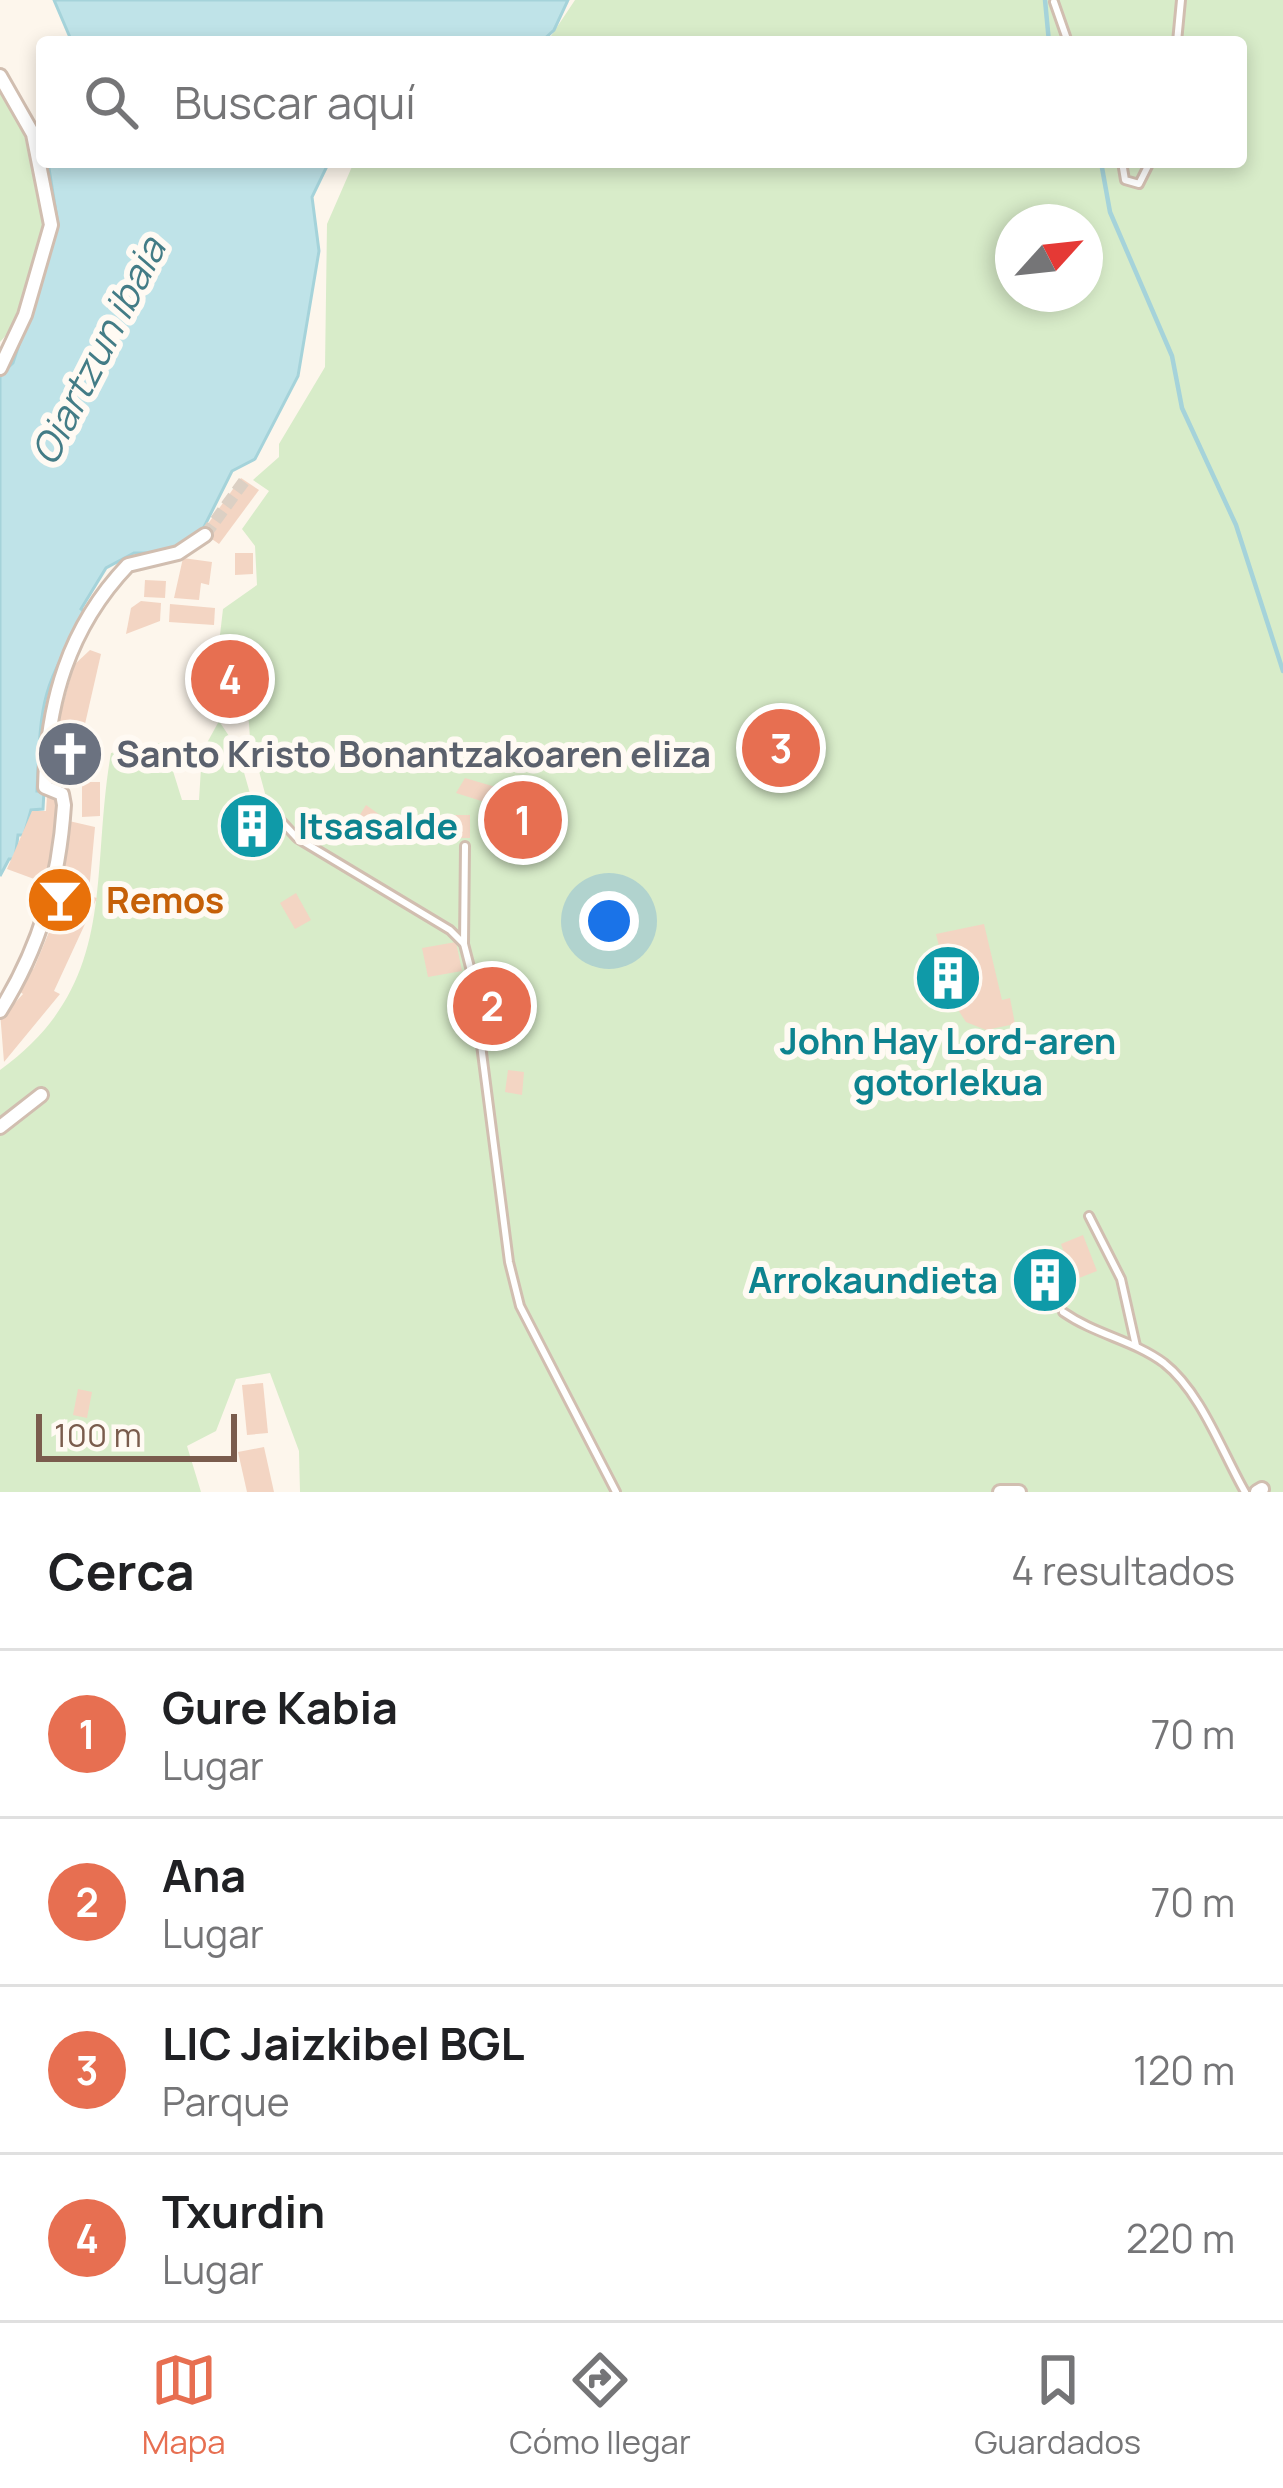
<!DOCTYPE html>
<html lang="es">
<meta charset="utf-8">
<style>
:root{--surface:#fff;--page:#f6f6f6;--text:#202124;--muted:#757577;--line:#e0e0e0;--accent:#e76f51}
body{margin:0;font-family:Manrope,sans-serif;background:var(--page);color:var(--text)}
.compass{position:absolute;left:995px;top:204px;width:108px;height:108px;border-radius:50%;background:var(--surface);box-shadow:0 6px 18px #0003;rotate:63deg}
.scale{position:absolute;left:36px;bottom:30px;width:201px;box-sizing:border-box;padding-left:12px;border:6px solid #7a5c4d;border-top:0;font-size:33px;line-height:42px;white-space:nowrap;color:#7a5c4d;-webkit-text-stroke:9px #fffaf3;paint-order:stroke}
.you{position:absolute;left:609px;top:921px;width:42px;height:42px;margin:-30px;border:9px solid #fff;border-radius:50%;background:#1a73e8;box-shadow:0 0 0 18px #1a73e833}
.badge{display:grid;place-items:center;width:78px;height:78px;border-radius:50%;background:var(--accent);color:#fff;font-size:39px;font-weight:700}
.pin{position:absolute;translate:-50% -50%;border:6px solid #fff;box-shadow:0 3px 12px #0006}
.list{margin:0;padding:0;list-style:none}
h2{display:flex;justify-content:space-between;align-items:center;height:156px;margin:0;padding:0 48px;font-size:51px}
h2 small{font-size:39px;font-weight:400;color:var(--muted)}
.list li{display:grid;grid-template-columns:78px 1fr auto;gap:36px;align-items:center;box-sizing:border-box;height:168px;padding:0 48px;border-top:3px solid var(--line)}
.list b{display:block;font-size:45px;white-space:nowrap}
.list p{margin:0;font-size:39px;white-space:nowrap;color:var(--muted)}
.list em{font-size:39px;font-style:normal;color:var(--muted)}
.icon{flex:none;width:66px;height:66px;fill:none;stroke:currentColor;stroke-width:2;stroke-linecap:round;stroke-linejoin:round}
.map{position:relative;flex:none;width:1283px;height:1492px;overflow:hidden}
.search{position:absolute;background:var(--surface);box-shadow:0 6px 18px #0003;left:36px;right:36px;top:36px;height:132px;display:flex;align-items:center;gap:30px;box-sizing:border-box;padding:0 42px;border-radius:12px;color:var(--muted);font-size:45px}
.sheet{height:828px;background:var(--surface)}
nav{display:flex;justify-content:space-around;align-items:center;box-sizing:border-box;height:168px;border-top:3px solid var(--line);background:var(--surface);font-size:33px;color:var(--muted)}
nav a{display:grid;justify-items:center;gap:6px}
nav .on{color:var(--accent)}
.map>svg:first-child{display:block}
.green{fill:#d8ecc9;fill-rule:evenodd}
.water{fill:#bfe3e8;stroke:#a5d3da;stroke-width:3}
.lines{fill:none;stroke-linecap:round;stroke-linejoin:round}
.stream{stroke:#a5d3da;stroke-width:4.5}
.building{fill:#f3d5c3}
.street-tunnel{stroke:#dcd0c4;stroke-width:12;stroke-dasharray:12 6;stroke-linecap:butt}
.lane-casing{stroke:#d1beb0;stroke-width:12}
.street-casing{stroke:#d1beb0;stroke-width:18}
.lane{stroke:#fff;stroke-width:6}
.street{stroke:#fff;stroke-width:12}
.labels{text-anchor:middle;stroke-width:12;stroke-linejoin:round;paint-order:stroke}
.worship-label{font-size:36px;font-weight:bold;fill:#5b616d;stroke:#fffaf3;text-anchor:start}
.culture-label{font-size:36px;font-weight:bold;fill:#0d838f;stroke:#fffaf3;text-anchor:start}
.food-label{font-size:36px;font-weight:bold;fill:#c56008;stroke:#fffaf3;text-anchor:start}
.water-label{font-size:39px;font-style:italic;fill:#437c86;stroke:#fffaf3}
</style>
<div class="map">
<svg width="1283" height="1492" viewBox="0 0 1283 1492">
<rect width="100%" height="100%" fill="#fdf6ec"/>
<g class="green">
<path d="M 575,0 L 1283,0 L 1283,1492 L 300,1492 L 299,1451 L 270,1373 L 236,1379 L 216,1431 L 187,1446 L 201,1492 L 0,1492 L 0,1070 C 120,983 89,878 111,753 L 164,742 L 182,800 L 199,800 L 202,752 L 219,721 L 237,748 L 253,804 L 266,797 L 250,738 L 244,657 L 218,652 L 223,609 L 257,585 L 255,546 L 242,529 L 269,491 L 253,480 L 279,457 L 279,444 L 325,367 L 327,224 L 354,162 L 1241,162 L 1241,42 L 547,42 ZM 1013,222 L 1085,222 L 1085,294 L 1013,294 Z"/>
<path d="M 0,91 L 28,136 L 46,223 L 16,324 L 0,342 Z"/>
</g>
<g class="water">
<path d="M 54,0 L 568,0 L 554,30 L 541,42 L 72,42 Z"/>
<path d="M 48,162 L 329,162 L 312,197 L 319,251 L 298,376 L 255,459 L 232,471 L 200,535 L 162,553 L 134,553 L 106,568 L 81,609 L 88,615 C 39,687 41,706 37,791 L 44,791 L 43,809 L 31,810 L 24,835 L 18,835 L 15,859 L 9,859 L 0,876 L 0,375 L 13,363 L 58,225 Z"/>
</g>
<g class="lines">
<g class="stream">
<path d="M 1045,0 L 1049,42"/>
<path d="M 1101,162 L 1110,212 L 1172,356 L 1182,408 L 1236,525 L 1283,671"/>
</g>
</g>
<g class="building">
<path d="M 241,478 L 259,490 L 219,544 L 202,532 Z"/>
<path d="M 235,553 L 253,553 L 253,574 L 235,575 Z"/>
<path d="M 183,558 L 212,562 L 209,585 L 201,583 L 199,600 L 174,598 Z"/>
<path d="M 145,580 L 166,581 L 165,598 L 144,597 Z"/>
<path d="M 141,601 L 161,603 L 160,621 L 126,634 L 131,608 Z"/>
<path d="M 170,604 L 215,608 L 214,625 L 169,622 Z"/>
<path d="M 90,650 L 101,654 L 85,724 L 58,723 L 74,665 Z"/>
<path d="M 241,668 L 243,686 L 219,689 L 217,671 Z"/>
<path d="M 57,725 L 85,726 L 82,782 L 100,782 L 100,816 L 82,817 L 82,786 L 54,789 Z"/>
<path d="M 465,778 L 499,788 L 494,805 L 456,793 Z"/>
<path d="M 47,796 L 60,797 L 53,886 L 7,869 L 32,811 L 46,811 Z"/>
<path d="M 366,805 L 380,815 L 374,826 L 358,818 Z"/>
<path d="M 530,805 L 533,833 L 517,836 L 514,807 Z"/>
<path d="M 255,811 L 266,833 L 250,842 L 238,820 Z"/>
<path d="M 451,815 L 470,815 L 470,838 L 452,838 Z"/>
<path d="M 69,821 L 95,827 L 90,881 L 90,896 L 97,898 L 54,991 L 60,994 L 4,1062 L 0,1012 L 3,1016 L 23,994 L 15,988 L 34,968 L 54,920 Z"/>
<path d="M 296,893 L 311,920 L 295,929 L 280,903 Z"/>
<path d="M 984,924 L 1002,1000 L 1010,998 L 1015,1024 L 986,1030 L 966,1022 L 953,1002 L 936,934 Z"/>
<path d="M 456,942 L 462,971 L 428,977 L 422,948 Z"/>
<path d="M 508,1070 L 524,1072 L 522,1095 L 505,1092 Z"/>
<path d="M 1083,1235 L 1097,1271 L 1074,1280 L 1063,1263 L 1067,1261 L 1061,1244 Z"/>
<path d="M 1049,1259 L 1065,1289 L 1042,1302 L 1025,1271 Z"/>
<path d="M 263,1383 L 268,1433 L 247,1435 L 242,1385 Z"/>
<path d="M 78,1389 L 92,1392 L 87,1418 L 73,1415 Z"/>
<path d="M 264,1447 L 274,1492 L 247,1492 L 238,1452 Z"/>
</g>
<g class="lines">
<path class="street-tunnel" d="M 205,535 L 245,480"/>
<defs>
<g id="lane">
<path d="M 1054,2 L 1068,42"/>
<path d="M 1177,42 L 1181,0"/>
<path d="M 1122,162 L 1125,180 L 1139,184 L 1150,162"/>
<path d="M 269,808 L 297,838 L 450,930 L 464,944"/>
<path d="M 465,846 L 464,944 L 472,975 L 509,1262 L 520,1306 L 616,1492"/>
<path d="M 1089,1216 L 1121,1279 L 1136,1346"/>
<path d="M 1063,1312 C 1096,1335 1133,1340 1164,1363 C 1201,1392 1222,1452 1245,1492"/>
</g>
<g id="street">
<path d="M 0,76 L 33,134 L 51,225 L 25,315 L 0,368"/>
<path d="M 0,1011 C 40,947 59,881 64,805 L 62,794 L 45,787 C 47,703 68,628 128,565 L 178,553 L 205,535"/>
<path d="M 0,1127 L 41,1095"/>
<path d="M 1000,1492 L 1019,1492"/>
<path d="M 1257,1492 L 1262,1489"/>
</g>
</defs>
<use href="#lane" class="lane-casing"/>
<use href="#street" class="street-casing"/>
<use href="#lane" class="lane"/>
<use href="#street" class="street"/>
</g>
<defs>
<symbol id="church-disc" viewBox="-11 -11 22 22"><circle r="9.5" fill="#6b7280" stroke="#fffaf3"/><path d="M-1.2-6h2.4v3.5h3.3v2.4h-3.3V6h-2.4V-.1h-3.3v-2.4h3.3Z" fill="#fff"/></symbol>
<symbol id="building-disc" viewBox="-11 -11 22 22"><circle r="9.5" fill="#0f9aa8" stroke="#fffaf3"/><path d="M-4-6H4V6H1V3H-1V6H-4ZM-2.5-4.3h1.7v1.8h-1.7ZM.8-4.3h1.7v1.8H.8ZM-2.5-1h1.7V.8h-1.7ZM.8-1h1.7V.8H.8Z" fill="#fff"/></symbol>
<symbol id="bar-disc" viewBox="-11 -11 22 22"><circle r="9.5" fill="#e8710a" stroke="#fffaf3"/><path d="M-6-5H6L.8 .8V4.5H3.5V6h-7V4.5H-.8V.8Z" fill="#fff"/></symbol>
</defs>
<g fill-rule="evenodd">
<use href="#church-disc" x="32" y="716" width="76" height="76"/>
<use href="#building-disc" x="214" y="788" width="76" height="76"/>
<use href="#bar-disc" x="22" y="862" width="76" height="76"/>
<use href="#building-disc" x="910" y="940" width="76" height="76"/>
<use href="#building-disc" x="1007" y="1242" width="76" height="76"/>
</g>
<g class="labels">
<g class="worship-label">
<text x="116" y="767">Santo Kristo Bonantzakoaren eliza</text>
</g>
<g class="culture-label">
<text x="298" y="839">Itsasalde</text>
<text x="948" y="1054" text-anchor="middle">John Hay Lord-aren<tspan x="948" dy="41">gotorlekua</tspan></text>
<text x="998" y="1293" text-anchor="end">Arrokaundieta</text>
</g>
<g class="food-label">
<text x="106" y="913">Remos</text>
</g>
<g class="water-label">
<text transform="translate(98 351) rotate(-63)" y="14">Oiartzun ibaia</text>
</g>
</g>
</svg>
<svg class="compass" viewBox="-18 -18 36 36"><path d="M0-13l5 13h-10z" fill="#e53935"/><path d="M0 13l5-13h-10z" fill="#757577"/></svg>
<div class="scale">100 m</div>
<div class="you"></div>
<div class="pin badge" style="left:523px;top:820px">1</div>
<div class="pin badge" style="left:492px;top:1006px">2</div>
<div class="pin badge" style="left:781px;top:748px">3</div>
<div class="pin badge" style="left:230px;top:679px">4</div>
<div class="search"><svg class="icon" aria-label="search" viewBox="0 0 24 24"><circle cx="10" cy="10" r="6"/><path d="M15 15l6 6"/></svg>Buscar aquí</div>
</div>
<section class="sheet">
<h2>Cerca<small>4 resultados</small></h2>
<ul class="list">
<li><span class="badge">1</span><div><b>Gure Kabia</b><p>Lugar</p></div><em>70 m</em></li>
<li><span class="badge">2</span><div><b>Ana</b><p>Lugar</p></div><em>70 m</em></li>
<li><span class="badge">3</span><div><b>LIC Jaizkibel BGL</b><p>Parque</p></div><em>120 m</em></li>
<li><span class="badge">4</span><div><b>Txurdin</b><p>Lugar</p></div><em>220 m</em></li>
</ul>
</section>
<nav>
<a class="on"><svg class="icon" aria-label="map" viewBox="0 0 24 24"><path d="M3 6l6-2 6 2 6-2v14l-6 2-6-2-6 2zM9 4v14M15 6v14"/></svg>Mapa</a>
<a><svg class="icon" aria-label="directions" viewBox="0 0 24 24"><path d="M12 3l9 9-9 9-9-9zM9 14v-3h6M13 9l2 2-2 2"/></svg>Cómo llegar</a>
<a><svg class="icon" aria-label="saved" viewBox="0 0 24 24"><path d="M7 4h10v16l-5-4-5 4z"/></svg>Guardados</a>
</nav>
